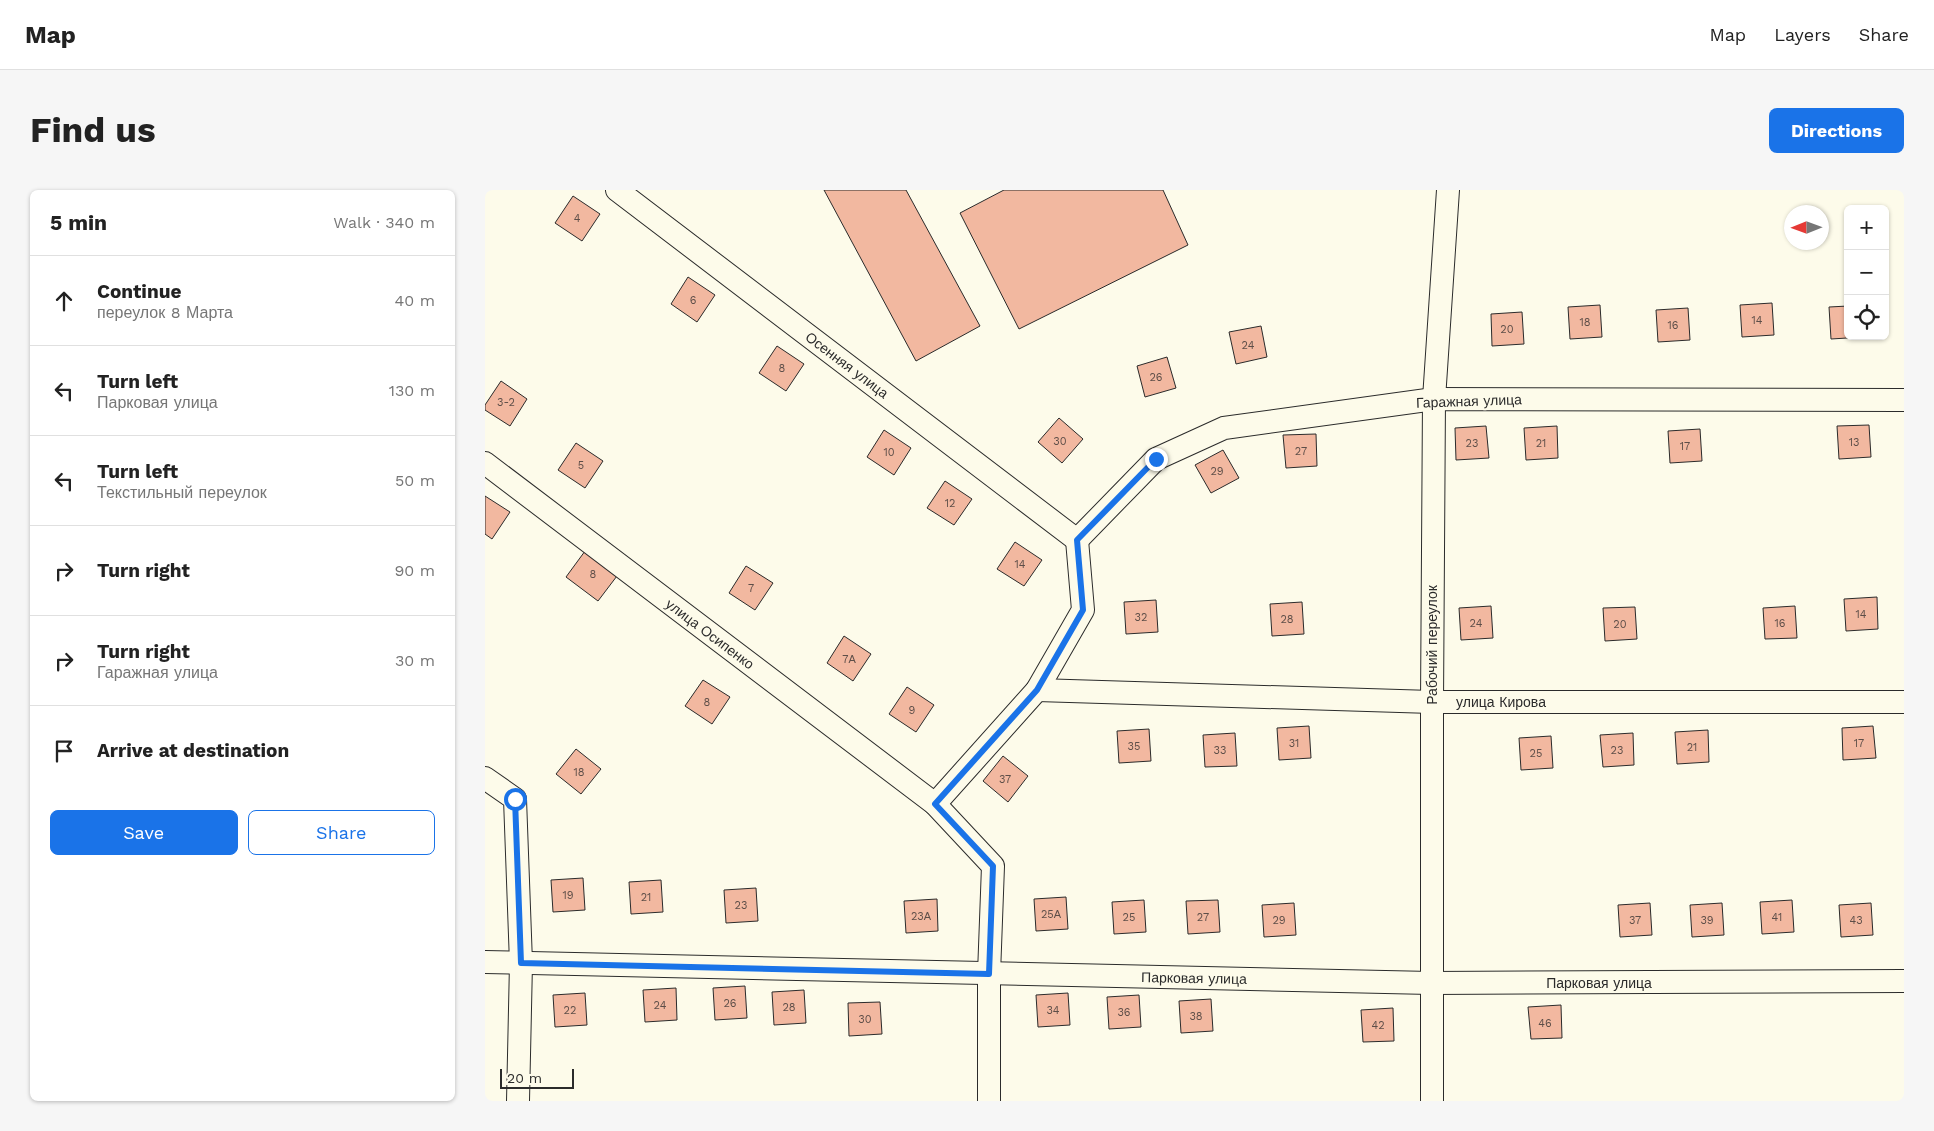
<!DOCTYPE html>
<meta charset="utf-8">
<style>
:root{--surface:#fff;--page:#f6f6f6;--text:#222;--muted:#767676;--line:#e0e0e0;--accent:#1a73e8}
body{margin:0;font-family:"Work Sans",sans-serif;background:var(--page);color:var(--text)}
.controls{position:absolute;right:15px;top:15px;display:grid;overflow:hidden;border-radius:8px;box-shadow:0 1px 4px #0004}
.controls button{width:45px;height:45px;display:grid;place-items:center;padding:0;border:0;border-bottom:1px solid var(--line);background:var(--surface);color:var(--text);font:25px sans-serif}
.compass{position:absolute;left:1299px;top:15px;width:45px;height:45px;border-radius:50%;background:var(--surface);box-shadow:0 1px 4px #0004;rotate:269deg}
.scale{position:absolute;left:15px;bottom:12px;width:74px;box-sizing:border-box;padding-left:5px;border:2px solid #2b2b2b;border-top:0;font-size:14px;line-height:18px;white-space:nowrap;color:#2b2b2b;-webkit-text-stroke:4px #fdfbea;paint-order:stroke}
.stop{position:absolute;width:15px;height:15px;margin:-11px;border:4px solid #1a73e8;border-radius:50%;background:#fff}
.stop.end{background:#1a73e8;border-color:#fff;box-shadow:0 1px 5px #0008}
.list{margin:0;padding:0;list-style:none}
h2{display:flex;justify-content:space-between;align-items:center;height:65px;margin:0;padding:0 20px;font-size:21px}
h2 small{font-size:16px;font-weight:400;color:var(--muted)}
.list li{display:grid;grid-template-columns:32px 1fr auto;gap:15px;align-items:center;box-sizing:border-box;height:90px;padding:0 20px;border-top:1px solid var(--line)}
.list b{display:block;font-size:19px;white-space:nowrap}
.list p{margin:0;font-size:16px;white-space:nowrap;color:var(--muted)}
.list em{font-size:16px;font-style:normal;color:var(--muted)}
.actions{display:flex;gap:10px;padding:15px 20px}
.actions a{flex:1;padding:11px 0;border:1px solid var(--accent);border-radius:8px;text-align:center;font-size:18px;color:var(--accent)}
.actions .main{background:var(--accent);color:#fff}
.icon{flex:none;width:28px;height:28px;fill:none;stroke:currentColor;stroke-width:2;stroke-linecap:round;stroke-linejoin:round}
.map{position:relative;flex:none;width:1419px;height:911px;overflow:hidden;border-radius:8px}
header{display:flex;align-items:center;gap:30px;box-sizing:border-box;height:70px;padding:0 25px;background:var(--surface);border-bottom:1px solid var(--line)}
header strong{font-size:24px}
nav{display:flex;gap:28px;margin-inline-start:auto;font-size:18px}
.intro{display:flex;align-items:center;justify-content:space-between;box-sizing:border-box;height:120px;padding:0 30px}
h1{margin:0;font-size:35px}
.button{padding:12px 22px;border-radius:8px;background:var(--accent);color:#fff;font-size:18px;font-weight:700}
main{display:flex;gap:30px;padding:0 30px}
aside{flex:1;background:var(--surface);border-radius:8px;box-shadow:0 1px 4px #0004}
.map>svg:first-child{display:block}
.building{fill:#f2b8a0;stroke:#2b2b2b}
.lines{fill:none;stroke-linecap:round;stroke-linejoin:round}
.street-casing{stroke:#2b2b2b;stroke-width:24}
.street{stroke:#fdfbea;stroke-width:22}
.route{stroke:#1a73e8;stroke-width:6}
.labels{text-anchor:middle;stroke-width:4;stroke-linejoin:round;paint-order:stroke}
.number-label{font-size:11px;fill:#5d4e48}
.street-label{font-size:14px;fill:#2b2b2b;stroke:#fdfbea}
</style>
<header>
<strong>Map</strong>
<nav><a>Map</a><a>Layers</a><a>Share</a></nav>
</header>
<div class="intro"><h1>Find us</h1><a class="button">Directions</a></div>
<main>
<aside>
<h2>5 min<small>Walk · 340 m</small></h2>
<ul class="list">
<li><svg class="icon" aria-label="ahead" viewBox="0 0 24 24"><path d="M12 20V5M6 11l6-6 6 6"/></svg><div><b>Continue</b><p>переулок 8 Марта</p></div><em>40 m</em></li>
<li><svg class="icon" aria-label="left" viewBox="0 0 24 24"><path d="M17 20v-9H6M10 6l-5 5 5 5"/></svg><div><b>Turn left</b><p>Парковая улица</p></div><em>130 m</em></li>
<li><svg class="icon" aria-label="left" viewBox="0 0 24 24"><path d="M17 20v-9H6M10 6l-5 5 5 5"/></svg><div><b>Turn left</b><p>Текстильный переулок</p></div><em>50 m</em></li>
<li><svg class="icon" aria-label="right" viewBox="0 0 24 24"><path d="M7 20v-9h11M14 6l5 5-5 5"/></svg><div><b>Turn right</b></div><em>90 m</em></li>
<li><svg class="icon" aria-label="right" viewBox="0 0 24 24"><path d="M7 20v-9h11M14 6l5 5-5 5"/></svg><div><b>Turn right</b><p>Гаражная улица</p></div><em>30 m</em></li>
<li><svg class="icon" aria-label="arrive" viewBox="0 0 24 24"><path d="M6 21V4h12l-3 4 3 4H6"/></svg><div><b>Arrive at destination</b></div></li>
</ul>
<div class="actions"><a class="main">Save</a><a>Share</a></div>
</aside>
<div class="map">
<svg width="1419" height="911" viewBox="0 0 1419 911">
<rect width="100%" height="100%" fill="#fdfbea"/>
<g class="building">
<path d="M 339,0 L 421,0 L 495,136 L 431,171 Z"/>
<path d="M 519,0 L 678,0 L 703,55 L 534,139 L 475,23 Z"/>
<path d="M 88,6 L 115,24 L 97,51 L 70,33 Z"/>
<path d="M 203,87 L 230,105 L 212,132 L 186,114 Z"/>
<path d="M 1287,113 L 1289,145 L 1257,147 L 1255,115 Z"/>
<path d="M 1115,115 L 1117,147 L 1085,149 L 1083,117 Z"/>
<path d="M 1363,116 L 1363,146 L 1378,147 L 1346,149 L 1344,117 Z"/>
<path d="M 1203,118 L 1205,150 L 1173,152 L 1171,120 Z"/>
<path d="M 1037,122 L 1039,154 L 1007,156 L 1006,124 Z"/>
<path d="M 776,136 L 782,167 L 751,174 L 744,142 Z"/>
<path d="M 292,156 L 319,174 L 301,201 L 274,183 Z"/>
<path d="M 682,167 L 691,198 L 660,207 L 652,176 Z"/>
<path d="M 16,191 L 42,209 L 25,236 L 0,220 L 0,215 Z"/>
<path d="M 574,228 L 598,249 L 577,273 L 553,252 Z"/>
<path d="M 1384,235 L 1386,267 L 1354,269 L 1352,236 Z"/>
<path d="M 1001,236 L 1004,268 L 971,270 L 970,238 Z"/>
<path d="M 1072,236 L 1073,268 L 1041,270 L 1039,238 Z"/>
<path d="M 1215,239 L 1217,271 L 1185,273 L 1183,241 Z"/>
<path d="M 399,240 L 426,258 L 409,285 L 382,267 Z"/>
<path d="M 831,244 L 832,276 L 801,278 L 798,245 Z"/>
<path d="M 91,253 L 118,271 L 100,298 L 73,280 Z"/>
<path d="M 738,260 L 754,288 L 726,303 L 710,275 Z"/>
<path d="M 460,291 L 487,309 L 469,335 L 442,318 Z"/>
<path d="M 0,306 L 25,322 L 7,349 L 0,344 Z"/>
<path d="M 530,352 L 557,370 L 539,396 L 512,379 Z"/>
<path d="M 103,357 L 135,382 L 113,411 L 81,387 Z"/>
<path d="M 261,376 L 288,393 L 270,420 L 244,403 Z"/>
<path d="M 1392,407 L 1393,439 L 1361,441 L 1359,409 Z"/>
<path d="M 671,410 L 673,442 L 641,444 L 639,412 Z"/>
<path d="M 817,412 L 819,444 L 787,446 L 785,414 Z"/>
<path d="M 1006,416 L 1008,448 L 976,450 L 974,418 Z"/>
<path d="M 1310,416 L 1312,448 L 1280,449 L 1278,418 Z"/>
<path d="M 1150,417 L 1152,449 L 1120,451 L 1118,418 Z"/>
<path d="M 359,446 L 386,464 L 368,491 L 342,473 Z"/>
<path d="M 218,490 L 245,507 L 227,534 L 200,516 Z"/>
<path d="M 422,497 L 449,515 L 431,542 L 404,524 Z"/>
<path d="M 824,536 L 826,568 L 794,570 L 792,538 Z"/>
<path d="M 1388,536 L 1391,568 L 1358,570 L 1357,538 Z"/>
<path d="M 664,539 L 666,571 L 634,573 L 632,541 Z"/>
<path d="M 1223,540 L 1224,572 L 1192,574 L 1190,542 Z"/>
<path d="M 750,543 L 752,576 L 720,577 L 718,545 Z"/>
<path d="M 1148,543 L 1149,575 L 1118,577 L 1115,545 Z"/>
<path d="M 1066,546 L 1068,578 L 1036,580 L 1034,548 Z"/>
<path d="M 91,559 L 116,579 L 96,604 L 71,584 Z"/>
<path d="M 518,566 L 543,586 L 523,612 L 498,591 Z"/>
<path d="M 98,688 L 100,720 L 68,722 L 66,690 Z"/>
<path d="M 176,690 L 178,722 L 146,724 L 144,692 Z"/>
<path d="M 271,698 L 273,731 L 241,733 L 239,700 Z"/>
<path d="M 581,707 L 583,739 L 551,741 L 549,709 Z"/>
<path d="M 452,709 L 453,741 L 421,743 L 419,711 Z"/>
<path d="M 659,710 L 661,742 L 629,744 L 627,712 Z"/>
<path d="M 733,710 L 735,742 L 703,744 L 701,711 Z"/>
<path d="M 1307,710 L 1309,742 L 1277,744 L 1275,712 Z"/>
<path d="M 809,713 L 811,745 L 779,747 L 777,715 Z"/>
<path d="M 1165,713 L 1167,745 L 1135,747 L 1133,715 Z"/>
<path d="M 1237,713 L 1239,745 L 1207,747 L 1205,715 Z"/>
<path d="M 1386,713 L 1388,745 L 1356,747 L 1354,715 Z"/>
<path d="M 260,796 L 262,828 L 230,830 L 228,798 Z"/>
<path d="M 191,798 L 192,830 L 160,832 L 158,800 Z"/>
<path d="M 319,800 L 321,833 L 289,835 L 287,802 Z"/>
<path d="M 100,803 L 102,835 L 70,837 L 68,805 Z"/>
<path d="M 583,803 L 585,835 L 553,837 L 551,805 Z"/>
<path d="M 654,805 L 656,837 L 624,839 L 622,807 Z"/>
<path d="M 726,809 L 728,841 L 696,843 L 694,811 Z"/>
<path d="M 395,812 L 397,844 L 364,846 L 363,813 Z"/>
<path d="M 1076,815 L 1077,848 L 1046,849 L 1043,817 Z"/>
<path d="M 908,818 L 909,851 L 878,852 L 876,820 Z"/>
</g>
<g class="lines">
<defs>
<g id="street">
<path d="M 132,0 L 592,350"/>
<path d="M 0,273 L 450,614 L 508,676 L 504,784 L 504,911"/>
<path d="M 592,350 L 671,269 L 739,238 L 949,209 L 1419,210"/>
<path d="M 552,500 L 947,512 L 1419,512"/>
<path d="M 0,588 L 30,609 L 36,773 L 33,911"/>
<path d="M 450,614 L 552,500 L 598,420 L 592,350"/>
<path d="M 0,772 L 946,793 L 1419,791"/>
<path d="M 947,911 L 947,512 L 949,209 L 963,0"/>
</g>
</defs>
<use href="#street" class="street-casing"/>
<use href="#street" class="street"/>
</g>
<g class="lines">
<path class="route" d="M 30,609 L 36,773 L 504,784 L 508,676 L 450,614 L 552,500 L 598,420 L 592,350 L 671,269"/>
</g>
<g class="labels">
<g class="number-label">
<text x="92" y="32">4</text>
<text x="208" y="114">6</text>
<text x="1272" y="134">14</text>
<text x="1100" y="136">18</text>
<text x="1188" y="139">16</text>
<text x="1022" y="143">20</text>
<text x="763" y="159">24</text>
<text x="297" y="182">8</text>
<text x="671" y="191">26</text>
<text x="21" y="216">3-2</text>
<text x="575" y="255">30</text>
<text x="1369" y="256">13</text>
<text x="987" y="257">23</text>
<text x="1056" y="257">21</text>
<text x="1200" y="260">17</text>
<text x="816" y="265">27</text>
<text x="404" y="266">10</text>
<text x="96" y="279">5</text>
<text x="732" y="285">29</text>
<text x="465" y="317">12</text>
<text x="535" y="378">14</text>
<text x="108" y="388">8</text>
<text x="266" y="402">7</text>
<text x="1376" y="428">14</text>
<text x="656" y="431">32</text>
<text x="802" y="433">28</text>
<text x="991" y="437">24</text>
<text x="1295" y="437">16</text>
<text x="1135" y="438">20</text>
<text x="364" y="473">7А</text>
<text x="222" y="516">8</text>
<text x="427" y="524">9</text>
<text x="809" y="557">31</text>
<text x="1374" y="557">17</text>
<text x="649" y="560">35</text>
<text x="1207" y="561">21</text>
<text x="735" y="564">33</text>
<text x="1132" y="564">23</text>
<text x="1051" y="567">25</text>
<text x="94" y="586">18</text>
<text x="520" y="593">37</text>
<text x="83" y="709">19</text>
<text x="161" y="711">21</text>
<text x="256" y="719">23</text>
<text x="566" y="728">25А</text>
<text x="436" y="730">23А</text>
<text x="644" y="731">25</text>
<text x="718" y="731">27</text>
<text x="1292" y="731">41</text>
<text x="794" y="734">29</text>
<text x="1150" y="734">37</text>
<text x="1222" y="734">39</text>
<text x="1371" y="734">43</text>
<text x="245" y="817">26</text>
<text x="175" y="819">24</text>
<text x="304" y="821">28</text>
<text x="85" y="824">22</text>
<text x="568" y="824">34</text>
<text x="639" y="826">36</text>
<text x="711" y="830">38</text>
<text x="380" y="833">30</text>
<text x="1060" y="837">46</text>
<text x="893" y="839">42</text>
</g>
<g class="street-label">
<text transform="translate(362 175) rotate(37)" y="5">Осенняя улица</text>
<text transform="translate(984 211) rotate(-2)" y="5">Гаражная улица</text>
<text transform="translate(225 444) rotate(37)" y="5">улица Осипенко</text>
<text transform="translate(947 455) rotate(-90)" y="5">Рабочий переулок</text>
<text x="1016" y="517">улица Кирова</text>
<text transform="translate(709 788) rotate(1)" y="5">Парковая улица</text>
<text x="1114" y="798">Парковая улица</text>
</g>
</g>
</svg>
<div class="controls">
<button>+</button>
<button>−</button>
<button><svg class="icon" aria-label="locate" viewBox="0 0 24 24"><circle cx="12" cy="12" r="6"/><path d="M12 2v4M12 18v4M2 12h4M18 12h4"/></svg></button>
</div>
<svg class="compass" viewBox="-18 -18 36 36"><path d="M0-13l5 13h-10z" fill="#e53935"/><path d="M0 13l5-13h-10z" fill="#767676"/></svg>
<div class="scale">20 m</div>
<div class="stop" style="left:30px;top:609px"></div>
<div class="stop end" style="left:671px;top:269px"></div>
</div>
</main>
